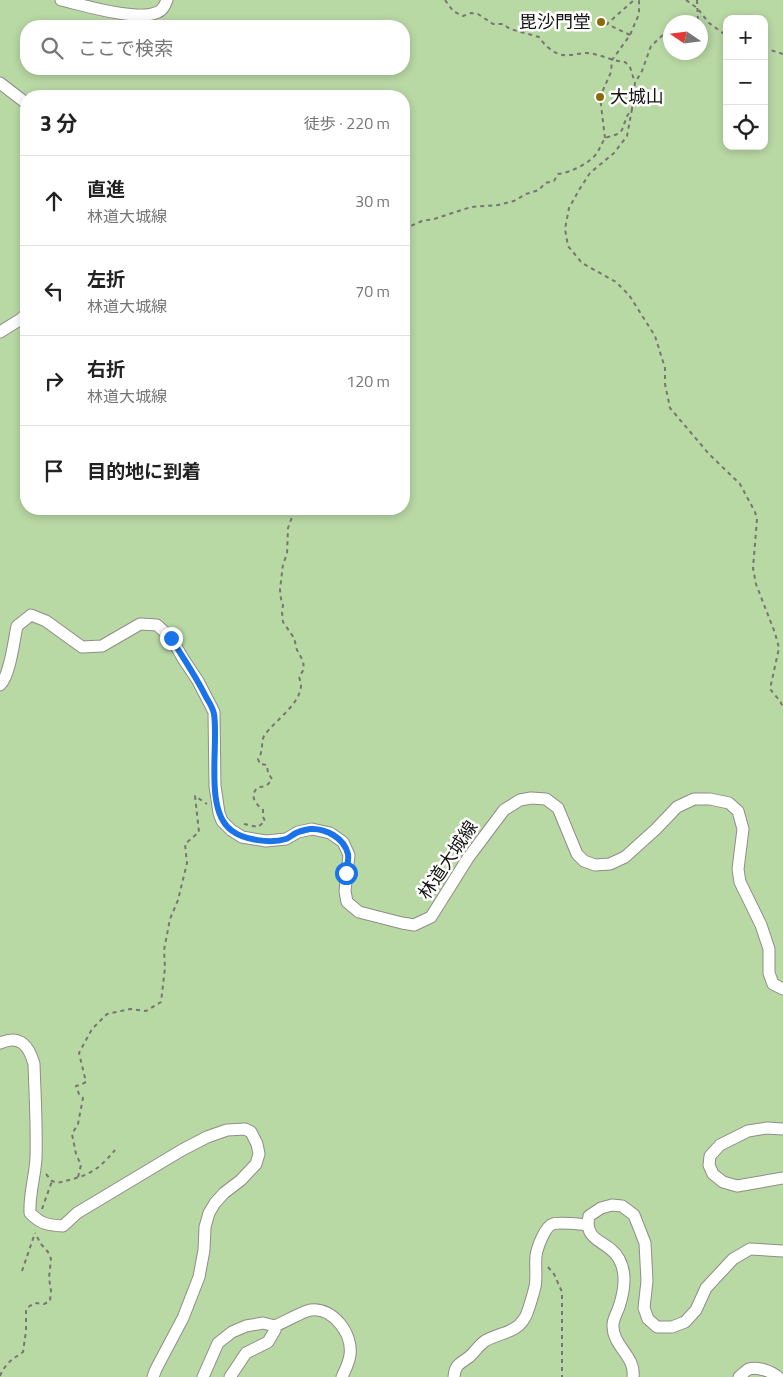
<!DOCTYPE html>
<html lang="ja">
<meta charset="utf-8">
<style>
:root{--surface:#fff;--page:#f2f2f2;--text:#222;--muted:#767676;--line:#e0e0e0}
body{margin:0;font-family:"Titillium Web","Noto Sans JP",sans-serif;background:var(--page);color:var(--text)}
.controls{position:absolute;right:15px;top:15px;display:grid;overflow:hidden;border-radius:10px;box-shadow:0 2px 8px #0003}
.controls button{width:45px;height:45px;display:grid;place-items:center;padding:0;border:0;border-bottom:1px solid var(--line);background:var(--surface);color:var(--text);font:25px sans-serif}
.compass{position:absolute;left:663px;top:15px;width:45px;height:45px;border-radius:50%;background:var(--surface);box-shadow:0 2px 8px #0003;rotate:283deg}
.stop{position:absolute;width:15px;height:15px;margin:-11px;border:4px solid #1a73e8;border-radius:50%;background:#fff}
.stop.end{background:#1a73e8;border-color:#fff;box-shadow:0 1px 5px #0008}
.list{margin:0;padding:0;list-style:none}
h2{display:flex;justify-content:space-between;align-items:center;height:65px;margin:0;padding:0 20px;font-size:21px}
h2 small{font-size:16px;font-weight:400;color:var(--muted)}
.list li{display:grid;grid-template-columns:32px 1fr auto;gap:15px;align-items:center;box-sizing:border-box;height:90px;padding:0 20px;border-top:1px solid var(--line)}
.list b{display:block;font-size:19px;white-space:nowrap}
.list p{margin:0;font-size:16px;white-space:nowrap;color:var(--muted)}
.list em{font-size:16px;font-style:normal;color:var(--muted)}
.icon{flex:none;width:28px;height:28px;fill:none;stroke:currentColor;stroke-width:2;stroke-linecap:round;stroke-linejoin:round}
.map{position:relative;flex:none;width:783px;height:1377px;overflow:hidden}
.search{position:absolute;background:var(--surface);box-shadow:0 2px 8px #0003;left:20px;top:20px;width:390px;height:55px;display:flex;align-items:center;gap:12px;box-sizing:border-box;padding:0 18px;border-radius:20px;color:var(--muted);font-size:19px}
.panel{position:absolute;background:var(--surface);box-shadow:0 2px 8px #0003;left:20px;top:90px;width:390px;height:425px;border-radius:20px}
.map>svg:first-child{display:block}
.green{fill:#b8d8a4;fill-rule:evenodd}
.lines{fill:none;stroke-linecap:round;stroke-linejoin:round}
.minor-casing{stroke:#908d88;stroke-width:13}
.path{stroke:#777672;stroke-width:2;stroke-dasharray:4 4;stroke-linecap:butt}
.minor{stroke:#fff;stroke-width:11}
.route{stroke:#1a73e8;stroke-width:6}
.poi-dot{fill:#8c6a0b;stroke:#fff;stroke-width:2}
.labels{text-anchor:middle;stroke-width:5;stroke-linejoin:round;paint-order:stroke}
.poi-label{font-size:18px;fill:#141312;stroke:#fff;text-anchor:end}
.street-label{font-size:18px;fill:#141312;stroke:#fff}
</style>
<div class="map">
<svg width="783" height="1377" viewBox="0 0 783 1377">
<rect width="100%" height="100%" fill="#eae7e1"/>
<path class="green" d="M 0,0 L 783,0 L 783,1377 L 0,1377 ZM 727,19 L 764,19 L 764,146 L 727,146 ZM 670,22 L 700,22 L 700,52 L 670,52 ZM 26,26 L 404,26 L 404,69 L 26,69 ZM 26,96 L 404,96 L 404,509 L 26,509 Z"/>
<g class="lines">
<defs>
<g id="minor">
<path d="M 61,0 C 83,5 138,22 158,12 C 163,10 165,5 167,0"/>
<path d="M 0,83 L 26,103"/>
<path d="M 0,332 L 21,319 L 26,314"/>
<path d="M 0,685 C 10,676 14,640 17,626 L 31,615 L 46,621 L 82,647 L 102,646 L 140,624 L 157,625 L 171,638 L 184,660 L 198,681 L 214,712 L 215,786 L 219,813 L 222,821 L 231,830 L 242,837 L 266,841 L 286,839 L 298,832 L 312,829 L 330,833 L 343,842 L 349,855 L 345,891 L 347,902 L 359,912 L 402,923 L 414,925 L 431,917 L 468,858 L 504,810 L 520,800 L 531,798 L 546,799 L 558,808 L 577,854 L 584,861 L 595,865 L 610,864 L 625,857 L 656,829 L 677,807 L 694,799 L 710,799 L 729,803 L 738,811 L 743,829 L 738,869 L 740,882 L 761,925 L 769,949 L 769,973 L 773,984 L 783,989"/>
<path d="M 0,1043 C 20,1034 29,1046 34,1064 C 35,1095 37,1127 36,1158 C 35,1177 29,1194 30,1213 C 41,1224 47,1225 63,1226 L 77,1213 L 182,1150 L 207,1137 L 227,1130 L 245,1129 L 251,1132 L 257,1144 L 259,1154 L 256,1164 L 241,1180 L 224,1193 L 215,1203 L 209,1213 L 205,1227 L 204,1250 L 199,1277 L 183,1318 L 156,1369 L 153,1377"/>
<path d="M 783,1129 L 767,1128 L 748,1131 L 720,1145 L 710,1156 L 709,1165 L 713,1174 L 723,1182 L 737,1186 L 783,1178"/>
<path d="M 275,1326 C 283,1323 303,1311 311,1310 C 333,1307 353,1334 350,1355 C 349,1363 345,1370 342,1377"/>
<path d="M 203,1377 L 218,1343 L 232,1332 L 246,1326 L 263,1323 L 275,1326 L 275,1330 L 268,1342 L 246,1353 L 230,1377"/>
<path d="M 454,1377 C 455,1364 460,1364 469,1357 C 475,1352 479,1345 485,1341 C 498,1333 516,1333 524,1319 C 528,1314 533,1294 535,1287 C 537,1277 535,1266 536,1256 C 537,1248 545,1226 553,1224 C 557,1222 581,1224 587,1225"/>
<path d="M 633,1377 C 636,1356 612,1346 613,1325 C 613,1319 617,1313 619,1307 C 624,1292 627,1273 619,1259 C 609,1240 583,1243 589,1216 L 601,1208 L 612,1205 L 622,1206 L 634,1215 L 645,1243 L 647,1281 L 644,1308 L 648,1319 L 657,1327 L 672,1327 L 685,1322 L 696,1310 L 706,1288 L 733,1259 L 750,1249 L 783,1251"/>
<path d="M 739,1377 C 742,1375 746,1370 749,1369 C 758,1366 772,1372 778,1377"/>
</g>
</defs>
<use href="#minor" class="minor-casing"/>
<g class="path">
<path d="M 445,0 L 453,11 L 463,16 L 471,13 L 478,14 L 493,24 L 503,24 L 510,29 L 539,37 C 544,45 554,54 563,55 C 571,56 579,53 587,53 C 600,54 612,61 625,62 L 630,67 L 635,83"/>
<path d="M 686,0 L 697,8 L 709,23 L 727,36"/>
<path d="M 697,0 L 698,22"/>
<path d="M 630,35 L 607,24 L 634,0"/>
<path d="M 764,48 L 783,54"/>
<path d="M 632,109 L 627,136 L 614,153 L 590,173 L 579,190 L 569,208 L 565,229 L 568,246 L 582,263 L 616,282 L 629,295 L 655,336 L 665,368 L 665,384 L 670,408 L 709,454 L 740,484 L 755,512 L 757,519 L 753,568 L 756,584 L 775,633 L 779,648 L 770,689 L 780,701 L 783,707"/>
<path d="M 605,138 L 600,97 L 611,72 L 612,60 L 630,35 L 639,14 L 639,0"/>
<path d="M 404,229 L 422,221 L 434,219 L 471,207 L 498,205 L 514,201 L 526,194 L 539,190 L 545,183 L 554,181 L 558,174 C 570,173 590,163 597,153 C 600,148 602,143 605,138 L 618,134 L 622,130 L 627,116 L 632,109 L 635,83 L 642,71 L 651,46 L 664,34 L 670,33"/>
<path d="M 244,824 L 258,827 L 265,821 L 263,817 L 263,810 C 255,803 249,796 258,787 C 266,787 268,785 272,779 L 268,773 L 267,765 L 260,764 L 258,759 C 259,757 261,755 261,752 C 263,746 261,742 264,736 C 274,721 301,704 301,685 C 301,683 300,680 299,677 L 304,669 L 303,661 L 297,650 L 294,638 L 283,622 L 282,612 L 283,605 L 281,599 L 280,590 L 283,564 L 287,554 L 288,528 L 295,509"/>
<path d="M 46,1174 L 52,1181 L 57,1183 C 86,1176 95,1174 115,1150"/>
<path d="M 78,1177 L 81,1165 L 76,1154 L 72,1134 L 78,1124 L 83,1098 L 79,1094 L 76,1086 L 80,1085 L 86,1082 L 79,1053 L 92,1029 L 107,1014 L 130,1009 L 146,1011 L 161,1002 L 165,968 L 164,950 L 170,919 L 178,900 L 187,863 L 185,844 L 199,832 L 195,796 L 207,804"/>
<path d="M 42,1209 L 52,1181"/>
<path d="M 548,1267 L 554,1274 L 562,1292 L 562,1377"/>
<path d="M 22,1271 L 35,1233"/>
<path d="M 0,1376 C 6,1362 12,1360 23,1352 L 26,1331 L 26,1311 L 28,1307 L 35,1303 L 44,1304 L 50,1301 L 51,1291 L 49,1278 L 51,1259 L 48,1252 L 41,1244 L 35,1233"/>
</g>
<use href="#minor" class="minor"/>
</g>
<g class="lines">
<path class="route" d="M 171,638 C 183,658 196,676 206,697 C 209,702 213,708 214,714 C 219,744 204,810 231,830 C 243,840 271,844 286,839 C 289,838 292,835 296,833 C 300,831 305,830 310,829 C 326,828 344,838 348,854 C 349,859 347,867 346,873"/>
</g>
<g class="poi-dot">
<circle cx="601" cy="22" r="5"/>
<circle cx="600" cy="97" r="5"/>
</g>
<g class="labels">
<g class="poi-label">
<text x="591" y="28">毘沙門堂</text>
<text x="610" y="103" text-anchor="start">大城山</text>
</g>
<g class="street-label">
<text transform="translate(448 860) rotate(-56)" y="6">林道大城線</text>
</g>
</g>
</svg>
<div class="controls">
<button>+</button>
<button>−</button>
<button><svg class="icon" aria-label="locate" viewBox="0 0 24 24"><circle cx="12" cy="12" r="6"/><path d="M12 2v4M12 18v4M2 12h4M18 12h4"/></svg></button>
</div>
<svg class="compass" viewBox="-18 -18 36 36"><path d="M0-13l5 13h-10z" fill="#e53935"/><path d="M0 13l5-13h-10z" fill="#767676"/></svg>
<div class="stop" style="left:346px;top:873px"></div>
<div class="stop end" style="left:171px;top:638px"></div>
<div class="search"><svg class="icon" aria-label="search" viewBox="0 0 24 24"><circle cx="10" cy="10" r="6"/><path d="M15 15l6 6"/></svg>ここで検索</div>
<section class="panel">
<h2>3 分<small>徒歩 · 220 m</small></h2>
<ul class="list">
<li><svg class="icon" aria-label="ahead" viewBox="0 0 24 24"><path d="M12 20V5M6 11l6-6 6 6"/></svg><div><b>直進</b><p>林道大城線</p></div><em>30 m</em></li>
<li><svg class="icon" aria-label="left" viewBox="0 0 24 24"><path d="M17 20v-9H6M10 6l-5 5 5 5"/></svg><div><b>左折</b><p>林道大城線</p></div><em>70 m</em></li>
<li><svg class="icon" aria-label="right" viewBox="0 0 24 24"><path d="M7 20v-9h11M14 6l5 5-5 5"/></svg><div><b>右折</b><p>林道大城線</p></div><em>120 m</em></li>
<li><svg class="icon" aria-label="arrive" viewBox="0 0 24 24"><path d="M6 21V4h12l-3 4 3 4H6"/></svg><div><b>目的地に到着</b></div></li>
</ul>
</section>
</div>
